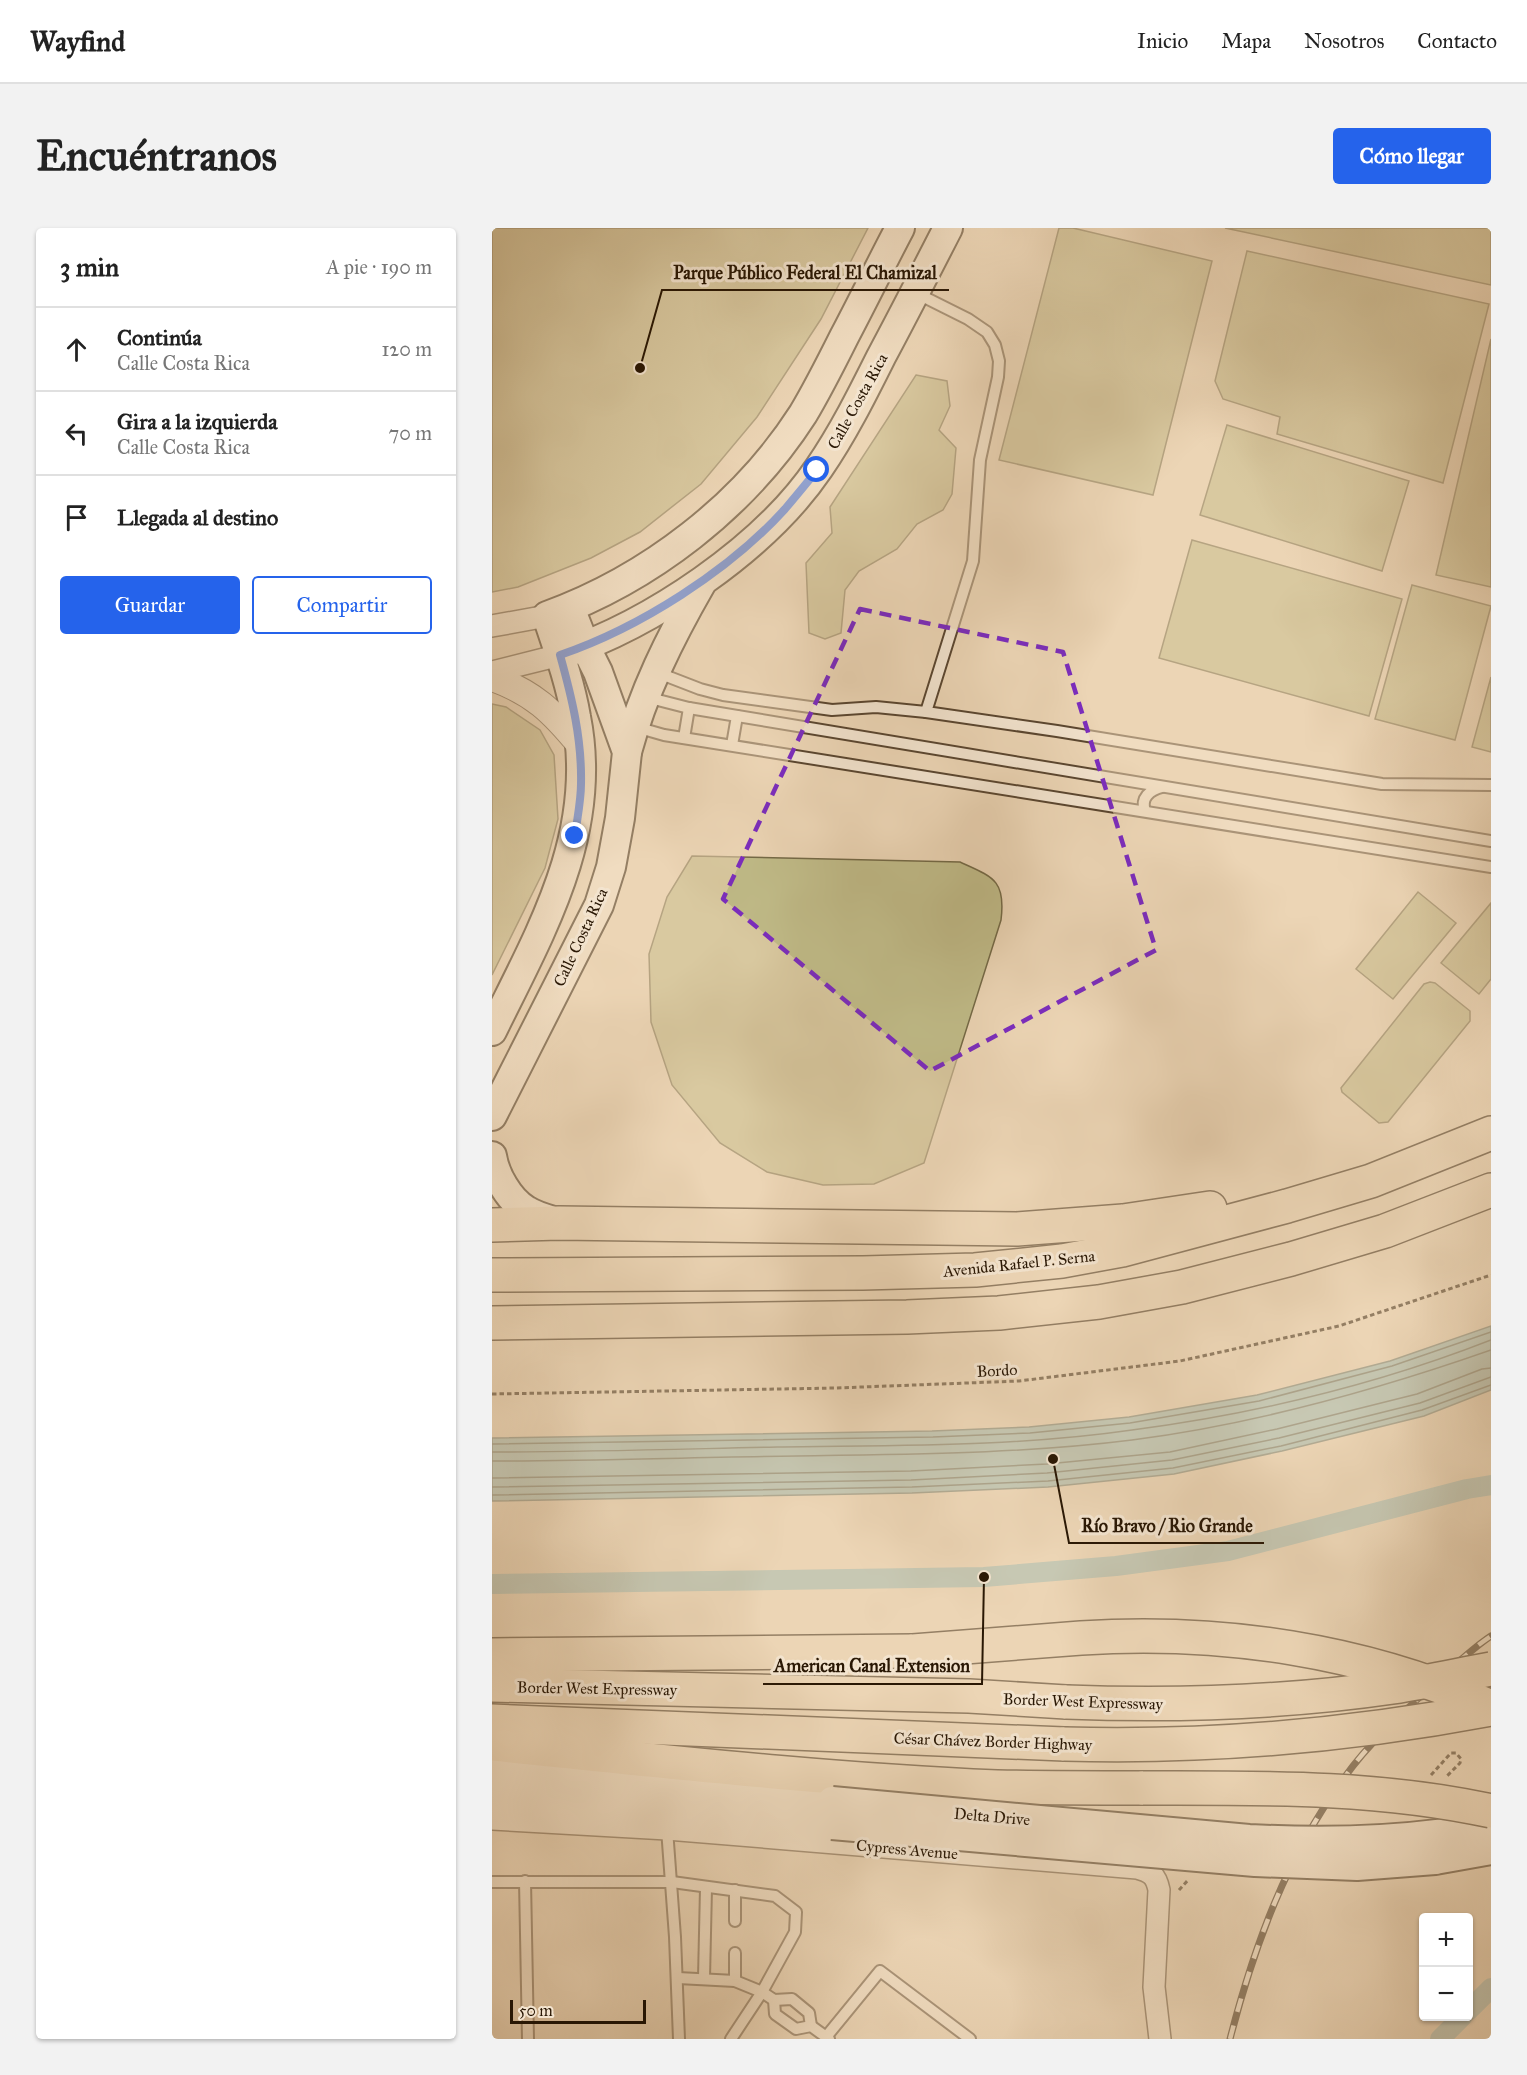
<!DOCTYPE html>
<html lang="es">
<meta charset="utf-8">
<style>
:root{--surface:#fff;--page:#f2f2f2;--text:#222;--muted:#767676;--line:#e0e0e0;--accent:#2563eb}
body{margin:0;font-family:"IM FELL Great Primer",serif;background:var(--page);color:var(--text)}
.controls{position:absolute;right:18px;bottom:18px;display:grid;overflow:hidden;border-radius:6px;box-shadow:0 2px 4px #0004}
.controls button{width:54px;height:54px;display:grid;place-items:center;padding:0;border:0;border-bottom:2px solid var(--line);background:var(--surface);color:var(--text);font:30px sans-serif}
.scale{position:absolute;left:18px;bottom:15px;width:136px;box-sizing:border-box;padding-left:6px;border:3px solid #291704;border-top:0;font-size:16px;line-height:21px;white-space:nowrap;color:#291704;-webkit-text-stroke:4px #f3e4cf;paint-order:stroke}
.stop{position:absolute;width:18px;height:18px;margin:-14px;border:4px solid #2563eb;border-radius:50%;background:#fff}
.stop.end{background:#2563eb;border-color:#fff;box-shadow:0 2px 6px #0008}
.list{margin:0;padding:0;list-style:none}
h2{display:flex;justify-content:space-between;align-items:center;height:78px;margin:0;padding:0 24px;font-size:26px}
h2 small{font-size:20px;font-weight:400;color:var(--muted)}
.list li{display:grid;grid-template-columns:39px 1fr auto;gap:18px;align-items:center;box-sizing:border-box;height:84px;padding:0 24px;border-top:2px solid var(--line)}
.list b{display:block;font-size:22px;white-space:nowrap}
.list p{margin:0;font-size:20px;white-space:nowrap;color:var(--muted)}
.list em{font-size:20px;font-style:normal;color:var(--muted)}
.actions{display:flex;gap:12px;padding:18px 24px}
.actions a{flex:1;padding:14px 0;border:2px solid var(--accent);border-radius:6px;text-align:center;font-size:21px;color:var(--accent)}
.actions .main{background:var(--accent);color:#fff}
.icon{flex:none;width:33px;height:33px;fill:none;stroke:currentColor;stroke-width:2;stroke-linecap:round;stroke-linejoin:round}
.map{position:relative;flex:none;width:999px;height:1811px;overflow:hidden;border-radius:6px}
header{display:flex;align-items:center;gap:36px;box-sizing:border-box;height:84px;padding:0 30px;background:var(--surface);border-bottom:2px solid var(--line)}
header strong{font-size:28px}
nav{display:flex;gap:33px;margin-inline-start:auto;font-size:21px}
.intro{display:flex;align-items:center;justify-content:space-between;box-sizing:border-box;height:144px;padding:0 36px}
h1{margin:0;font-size:42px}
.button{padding:15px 27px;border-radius:6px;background:var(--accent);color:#fff;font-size:21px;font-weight:700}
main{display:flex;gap:36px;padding:0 36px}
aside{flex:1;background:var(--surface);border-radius:6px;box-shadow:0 2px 4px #0004}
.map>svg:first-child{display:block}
.green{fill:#c0bb88;stroke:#746946;stroke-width:1.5}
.water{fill:#99b8b1;stroke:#6c786c;stroke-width:1.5}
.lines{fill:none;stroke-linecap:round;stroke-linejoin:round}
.shore{stroke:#61685a;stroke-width:1.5}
.canal{stroke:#99b8b1;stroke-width:20}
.service-casing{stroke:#5a4630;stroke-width:14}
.minor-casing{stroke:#5a4630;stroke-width:24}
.tertiary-casing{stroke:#5a4630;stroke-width:28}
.secondary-casing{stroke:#291704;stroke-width:32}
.trunk-casing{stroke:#291704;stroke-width:36}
.motorway-casing{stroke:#291704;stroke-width:36}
.path{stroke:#291704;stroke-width:3;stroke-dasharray:4.5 3;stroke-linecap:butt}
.service{stroke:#f3e4cf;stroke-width:10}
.minor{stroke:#f3e4cf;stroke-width:21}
.tertiary{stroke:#f3e4cf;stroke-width:26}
.secondary{stroke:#f3e4cf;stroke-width:28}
.trunk{stroke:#ecd5b5;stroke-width:33}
.motorway{stroke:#ecd5b5;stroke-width:33}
.rail-casing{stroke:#291704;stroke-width:7}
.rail{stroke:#f3e4cf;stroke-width:4.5;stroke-dasharray:14;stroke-linecap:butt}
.secondary-bridge-casing{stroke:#291704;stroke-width:32;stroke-linecap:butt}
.motorway-bridge-casing{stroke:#291704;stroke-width:36;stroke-linecap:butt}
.path-bridge{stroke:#291704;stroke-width:3;stroke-dasharray:4.5 3;stroke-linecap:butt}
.secondary-bridge{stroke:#f3e4cf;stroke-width:28}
.motorway-bridge{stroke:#ecd5b5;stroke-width:33}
.route{stroke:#2563eb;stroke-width:8}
.marked{fill:none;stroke:#7b2cbf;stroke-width:4.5;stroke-dasharray:12 8;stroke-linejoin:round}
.labels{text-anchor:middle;stroke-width:6;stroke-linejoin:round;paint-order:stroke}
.street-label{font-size:16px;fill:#291704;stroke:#f3e4cf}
.leader{fill:none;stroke:#291704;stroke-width:2}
.callout-dot{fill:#291704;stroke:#f3e4cf;stroke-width:2}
.callout-label{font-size:18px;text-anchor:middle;font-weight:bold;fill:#291704;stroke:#f3e4cf;stroke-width:6;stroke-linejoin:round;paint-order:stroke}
</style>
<header>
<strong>Wayfind</strong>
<nav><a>Inicio</a><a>Mapa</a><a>Nosotros</a><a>Contacto</a></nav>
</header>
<div class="intro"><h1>Encuéntranos</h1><a class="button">Cómo llegar</a></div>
<main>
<aside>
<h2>3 min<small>A pie · 190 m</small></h2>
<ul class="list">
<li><svg class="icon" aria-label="ahead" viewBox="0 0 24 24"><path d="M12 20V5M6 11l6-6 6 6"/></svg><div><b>Continúa</b><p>Calle Costa Rica</p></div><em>120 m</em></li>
<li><svg class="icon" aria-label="left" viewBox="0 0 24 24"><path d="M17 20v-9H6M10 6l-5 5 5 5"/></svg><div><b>Gira a la izquierda</b><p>Calle Costa Rica</p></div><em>70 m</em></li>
<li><svg class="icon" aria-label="arrive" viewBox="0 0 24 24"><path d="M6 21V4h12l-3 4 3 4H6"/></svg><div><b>Llegada al destino</b></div></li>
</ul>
<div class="actions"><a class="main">Guardar</a><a>Compartir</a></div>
</aside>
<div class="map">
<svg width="999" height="1811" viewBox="0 0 999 1811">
<rect width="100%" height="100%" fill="#ecd5b5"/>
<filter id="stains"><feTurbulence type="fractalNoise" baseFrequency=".00333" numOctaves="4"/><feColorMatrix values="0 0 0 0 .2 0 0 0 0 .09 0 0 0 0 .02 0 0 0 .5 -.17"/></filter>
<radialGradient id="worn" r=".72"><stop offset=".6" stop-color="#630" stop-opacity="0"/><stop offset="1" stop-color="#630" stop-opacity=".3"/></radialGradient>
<g class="green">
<path d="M 0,0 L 376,0 L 329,91 L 265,189 L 209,256 L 148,304 L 99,330 L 26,359 L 0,364 Z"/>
<path d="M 567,0 L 581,0 L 720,33 L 661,267 L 507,232 Z"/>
<path d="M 733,0 L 999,0 L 999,57 Z"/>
<path d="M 755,23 L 997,76 L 951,255 L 785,206 L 788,189 L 731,171 L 723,153 Z"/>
<path d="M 999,111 L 999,359 L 944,347 Z"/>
<path d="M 424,147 L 455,153 L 458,178 L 447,202 L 464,220 L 460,266 L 451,282 L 425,296 L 405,321 L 367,343 L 353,362 L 349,405 L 333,411 L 317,405 L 314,335 L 340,305 L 338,279 Z"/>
<path d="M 735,197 L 917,253 L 890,343 L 708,287 Z"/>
<path d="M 700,312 L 910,371 L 877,488 L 667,430 Z"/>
<path d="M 920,357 L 999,378 L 963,512 L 883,491 Z"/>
<path d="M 999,449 L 999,524 L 980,519 Z"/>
<path d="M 0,476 L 14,479 L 48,502 L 62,527 L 66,591 L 53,640 L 0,747 Z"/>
<path d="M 200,628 L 468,634 C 501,649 514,652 509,692 L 432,935 L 382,956 L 331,957 L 275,944 L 228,915 L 180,857 L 159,794 L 157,726 L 175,669 Z"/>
<path d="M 926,664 L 964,695 L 901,771 L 864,741 Z"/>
<path d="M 999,675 L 999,751 L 987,766 L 949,735 Z"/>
<path d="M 938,754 L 943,755 L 978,783 L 978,793 L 896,894 L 887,895 L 850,864 L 849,860 L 932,756 Z"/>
</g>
<path class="water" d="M 999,1098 L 999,1162 L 932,1188 L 790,1223 L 682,1246 L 556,1259 L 420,1265 L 0,1273 L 0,1210 L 440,1203 L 537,1199 L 637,1189 L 765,1167 L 898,1133 Z"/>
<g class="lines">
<g class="shore">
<path d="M 0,1216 L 441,1209 L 538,1205 L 638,1195 L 767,1173 L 900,1138 L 999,1104"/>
<path d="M 0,1224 C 95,1224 190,1221 285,1219 C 403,1217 523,1219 640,1202 C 762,1186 884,1157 999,1112"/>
<path d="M 0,1233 C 102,1233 203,1229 305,1228 C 416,1226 529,1226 640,1212 C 763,1196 882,1163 999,1122"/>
<path d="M 0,1250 L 419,1243 L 555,1236 L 678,1224 L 785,1201 L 925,1166 L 990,1141 L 999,1140"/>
<path d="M 0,1259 L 419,1252 L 555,1245 L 680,1232 L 787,1210 L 928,1175 L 999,1149"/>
<path d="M 0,1267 L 420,1259 L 556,1253 L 681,1240 L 789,1218 L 930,1182 L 999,1157"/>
</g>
<g class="canal">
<path d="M 0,1356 L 492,1349 L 624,1338 L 736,1323 L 975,1261 L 999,1257"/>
<path d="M 976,1783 L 999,1760"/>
<path d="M 948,1811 L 971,1788"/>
</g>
<defs>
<g id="service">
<path d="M 424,65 L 476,91 L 495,104 L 503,117 L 507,133 L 506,149 L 488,232 L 481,333 L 434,484 L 565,503 L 890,556 L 998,557"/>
<path d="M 164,444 L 208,461 L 231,467 L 340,482 L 384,479 L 434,484"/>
<path d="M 154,469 L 197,480 L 999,613"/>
<path d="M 144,499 L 172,507 L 999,639"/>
<path d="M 192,510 L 197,480"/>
<path d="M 240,517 L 245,488"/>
<path d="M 653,583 C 648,570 658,562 670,559"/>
<path d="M 175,1601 L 183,1709 L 187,1811"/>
<path d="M 33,1653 L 36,1811"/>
<path d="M 0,1654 L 180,1654 L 283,1668 L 304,1684 L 303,1704 L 270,1764 L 239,1811"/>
<path d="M 243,1662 L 243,1693"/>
<path d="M 186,1750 L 243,1753 L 270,1764 L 282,1772 L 300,1771 L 317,1785 L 319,1798"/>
<path d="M 212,1750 L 214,1660"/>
<path d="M 243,1753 L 243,1725"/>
<path d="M 282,1772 L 283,1786 L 304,1801 L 319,1798 L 337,1811"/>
<path d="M 334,1809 L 388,1743 L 478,1811"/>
</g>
<g id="minor">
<path d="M 0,398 L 55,388"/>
<path d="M 0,444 L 68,427"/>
<path d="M 0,1591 L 175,1601 L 645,1640 C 659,1644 664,1647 667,1662 L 662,1759 L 668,1811"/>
</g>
<path id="tertiary" d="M 0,450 C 41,464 61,484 88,517"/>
<g id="secondary">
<path d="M 68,427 C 160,396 272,321 327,240 C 351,205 370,167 389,129 C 412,86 434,43 456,0"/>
<path d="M 135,524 C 151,464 178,410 209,356"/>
<path d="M 0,803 C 49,703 107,605 84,489 C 78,454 66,421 55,388 C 157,351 252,278 311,186 C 326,161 339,135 352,109 C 371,73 389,36 408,0"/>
<path d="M 0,888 L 107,677 L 119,639 L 128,590 L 135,524 L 106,444 L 93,418 L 78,380"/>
<path d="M 0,928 C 3,947 17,972 34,982 C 43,988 55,991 65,994"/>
<path d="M 0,1543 L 340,1573"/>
<path d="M 0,1568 L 126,1576 L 340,1597"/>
<path d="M 945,1606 L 999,1596"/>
<path d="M 943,1632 L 999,1622"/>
</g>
<g id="trunk">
<path d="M 0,997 L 67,995 L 525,1001 L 631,993 L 718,980"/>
<path d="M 0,1047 L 371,1045 L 483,1042 L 570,1033 L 630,1022 L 795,978 L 879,953 L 999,905"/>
<path d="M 0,1095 L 415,1089 L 507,1085 L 607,1074 L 690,1059 L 799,1031 L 893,1003 L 999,962"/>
</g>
<g id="motorway">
<path d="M 0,1427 L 421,1423"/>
<path d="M 0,1457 L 477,1468 L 574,1474"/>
<path d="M 0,1493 L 572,1516"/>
<path d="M 0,1516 C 168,1533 336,1552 505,1559 C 553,1560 602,1560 651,1560"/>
</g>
</defs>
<use href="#service" class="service-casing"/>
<use href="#minor" class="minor-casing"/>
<use href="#tertiary" class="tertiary-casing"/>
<use href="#secondary" class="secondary-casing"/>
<use href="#trunk" class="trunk-casing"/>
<use href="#motorway" class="motorway-casing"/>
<g class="path">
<path d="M 0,1166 L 344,1160 L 527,1153 L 688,1133 L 847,1098 L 999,1047"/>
<path d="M 687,1662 L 697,1651"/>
</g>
<use href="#service" class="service"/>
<use href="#minor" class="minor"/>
<use href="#tertiary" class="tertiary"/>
<use href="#secondary" class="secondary"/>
<use href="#trunk" class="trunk"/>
<use href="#motorway" class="motorway"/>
<defs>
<path id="rail" d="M 738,1811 C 762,1718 795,1628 852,1550 C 876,1516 909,1486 940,1458 C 959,1441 978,1422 999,1408"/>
</defs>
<use href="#rail" class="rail-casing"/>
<use href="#rail" class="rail"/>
<defs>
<g id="secondary-bridge">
<path d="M 340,1573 L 757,1611 C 820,1614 882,1614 945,1606"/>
<path d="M 340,1597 L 763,1634 L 865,1638 L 943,1632"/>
</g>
<g id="motorway-bridge">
<path d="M 421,1423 C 477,1419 533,1414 589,1410 C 729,1401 871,1422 999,1479"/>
<path d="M 574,1474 C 683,1478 792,1475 901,1459 C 934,1454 966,1447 999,1441"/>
<path d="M 572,1516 C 717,1520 857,1508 999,1481"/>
<path d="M 651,1560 C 767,1560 885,1558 999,1583"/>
</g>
</defs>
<use href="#secondary-bridge" class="secondary-bridge-casing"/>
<use href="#motorway-bridge" class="motorway-bridge-casing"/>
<path class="path-bridge" d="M 939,1547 L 959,1525 L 964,1525 L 969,1531 L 968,1535 L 954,1549"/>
<use href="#secondary-bridge" class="secondary-bridge"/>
<use href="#motorway-bridge" class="motorway-bridge"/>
</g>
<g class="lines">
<path class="route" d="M 83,608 C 85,591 89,573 89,556 C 90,511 80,470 68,427 C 147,400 237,343 293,281 C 304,268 315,255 325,242"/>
</g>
<path d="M0 0H999V1811H0ZM 368,381 L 571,424 L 664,722 L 438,843 L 231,671 Z" fill="#ecd5b5" fill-opacity=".55" fill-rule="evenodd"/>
<path class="marked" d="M 368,381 L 571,424 L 664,722 L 438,843 L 231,671 Z"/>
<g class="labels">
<g class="street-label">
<text transform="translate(365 173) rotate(-61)" y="6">Calle Costa Rica</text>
<text transform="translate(88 709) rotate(-65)" y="6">Calle Costa Rica</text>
<text transform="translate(527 1035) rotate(-6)" y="6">Avenida Rafael P. Serna</text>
<text transform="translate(505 1142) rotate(-3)" y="6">Bordo</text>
<text transform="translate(105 1460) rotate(1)" y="6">Border West Expressway</text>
<text transform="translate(591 1473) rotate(2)" y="6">Border West Expressway</text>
<text transform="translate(501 1513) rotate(2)" y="6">César Chávez Border Highway</text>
<text transform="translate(500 1588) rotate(5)" y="6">Delta Drive</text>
<text transform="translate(415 1621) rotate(5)" y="6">Cypress Avenue</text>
</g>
</g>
<path class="leader" d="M148 140L170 62H457M561 1231L577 1315H772M492 1349L490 1456H271"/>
<g class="callout-dot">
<circle cx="148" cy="140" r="6"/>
<circle cx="561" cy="1231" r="6"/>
<circle cx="492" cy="1349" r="6"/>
</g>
<g class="callout-label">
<text x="313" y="51">Parque Público Federal El Chamizal</text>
<text x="675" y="1304">Río Bravo / Rio Grande</text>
<text x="380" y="1444">American Canal Extension</text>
</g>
<rect width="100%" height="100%" filter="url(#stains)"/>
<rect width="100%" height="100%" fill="url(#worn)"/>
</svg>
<div class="controls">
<button>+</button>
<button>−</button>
</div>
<div class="scale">50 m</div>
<div class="stop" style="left:325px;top:242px"></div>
<div class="stop end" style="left:83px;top:608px"></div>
</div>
</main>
